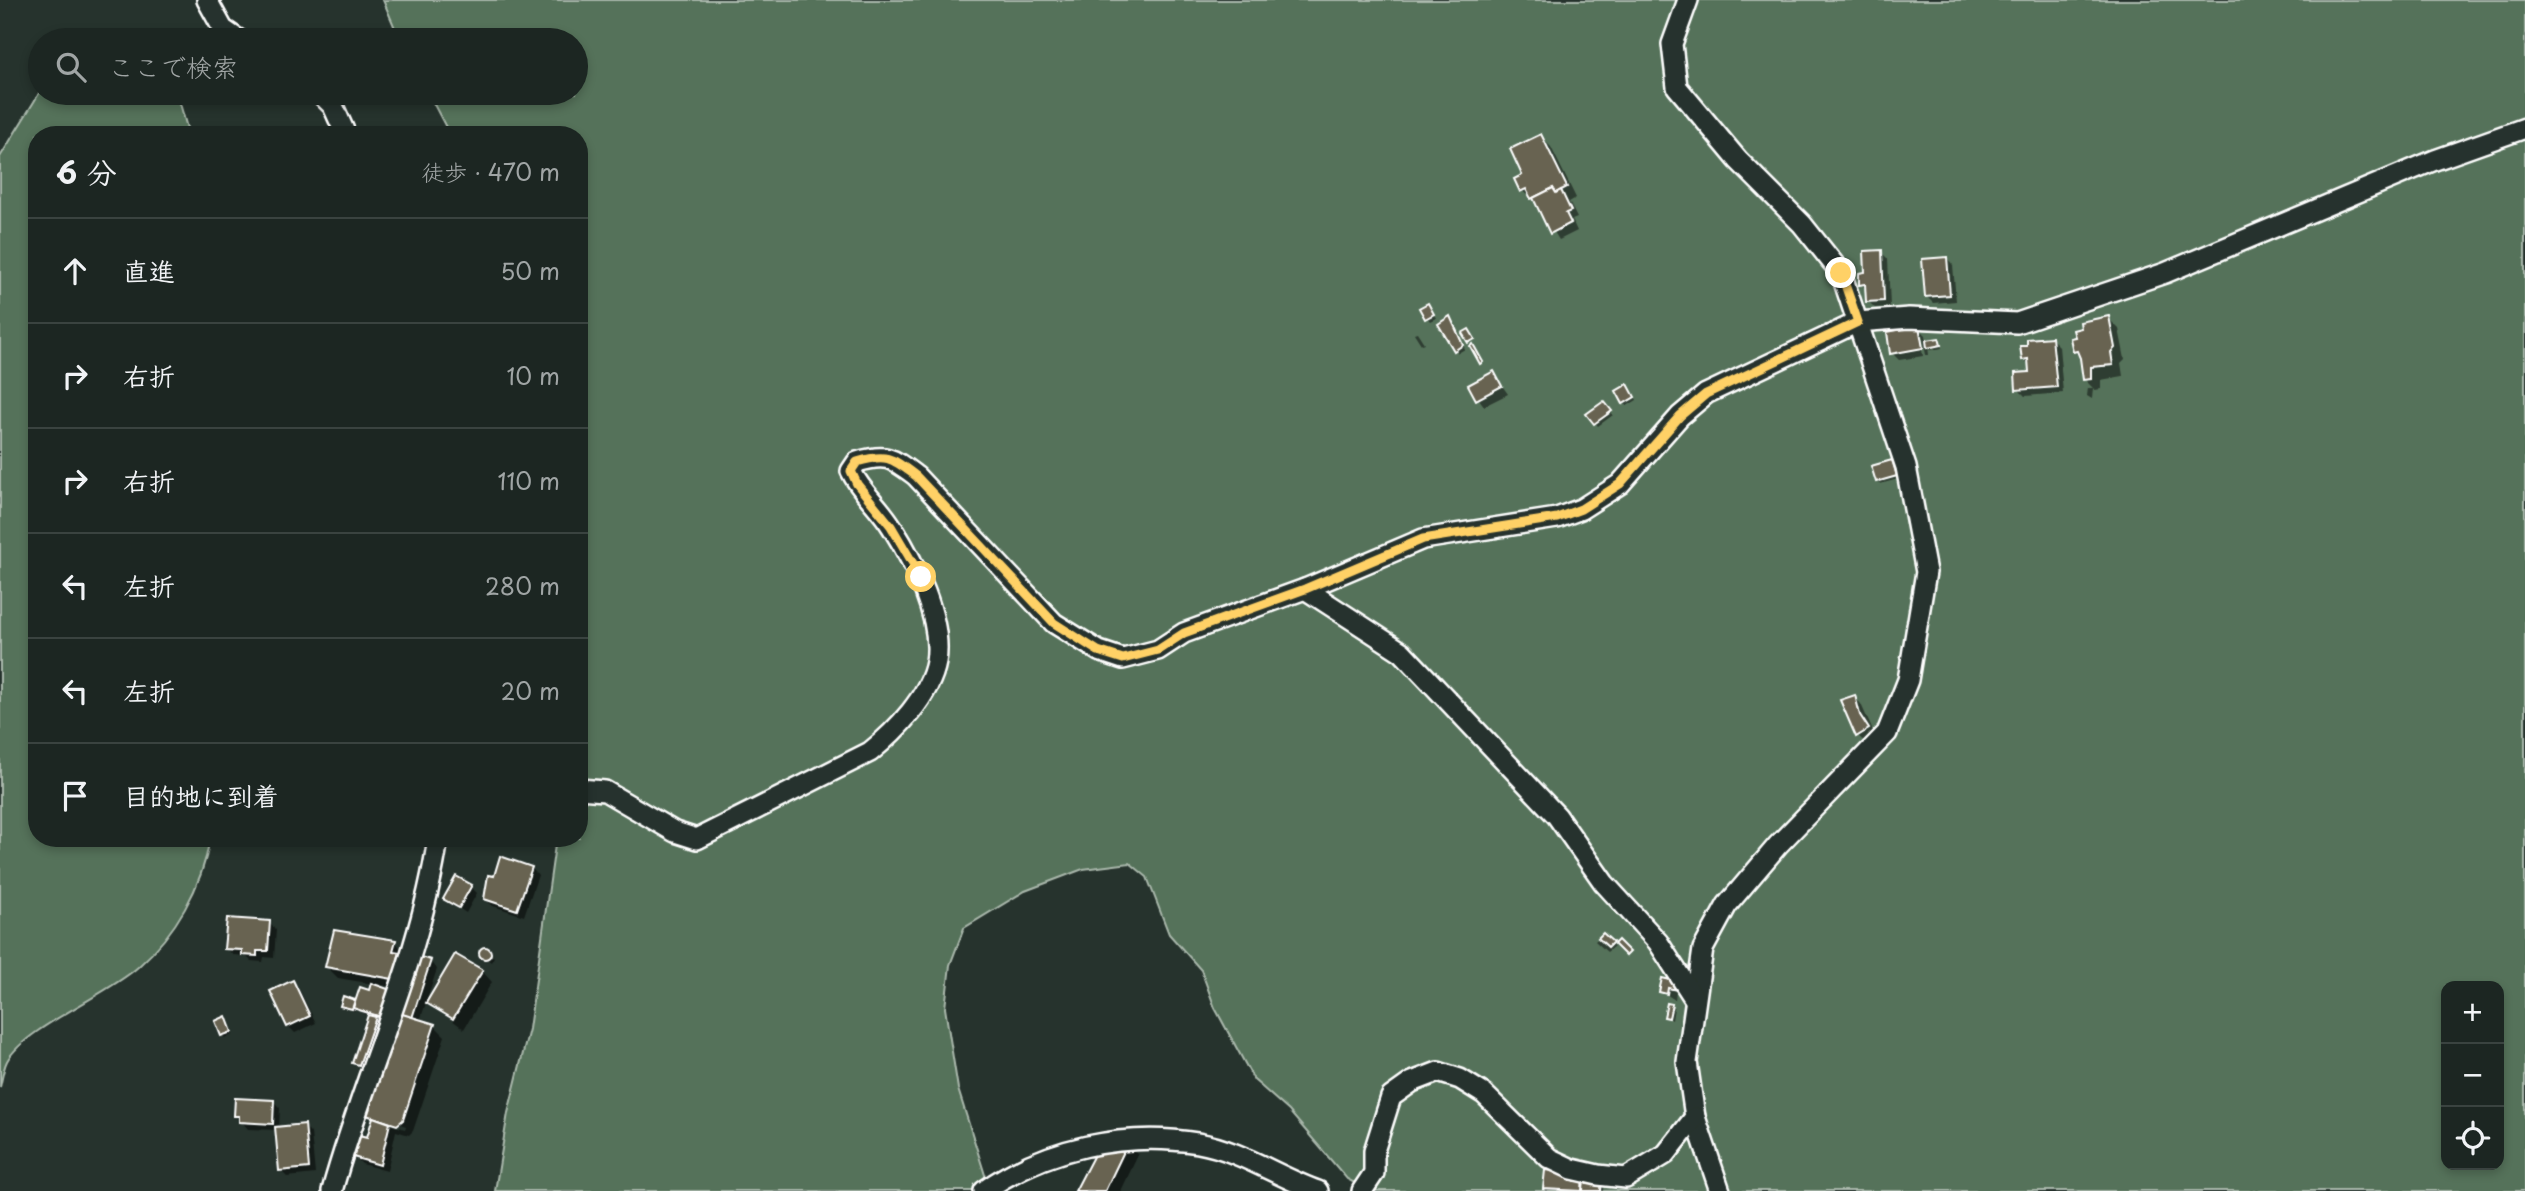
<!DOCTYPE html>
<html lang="ja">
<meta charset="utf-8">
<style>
:root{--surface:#1c2622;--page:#252e2a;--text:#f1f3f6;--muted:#a0a5a5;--line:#3a4340}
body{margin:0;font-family:"Playpen Sans","Klee One",sans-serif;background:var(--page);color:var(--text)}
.controls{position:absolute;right:21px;bottom:21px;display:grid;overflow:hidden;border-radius:14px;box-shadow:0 4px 10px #0003}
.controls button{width:63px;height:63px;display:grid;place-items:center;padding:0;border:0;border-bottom:2px solid var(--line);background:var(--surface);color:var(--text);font:35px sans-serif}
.stop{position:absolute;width:21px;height:21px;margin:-16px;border:5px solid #ffd166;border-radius:50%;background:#fff}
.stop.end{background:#ffd166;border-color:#fff;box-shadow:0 2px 7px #0008}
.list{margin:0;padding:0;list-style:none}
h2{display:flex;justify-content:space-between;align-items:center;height:91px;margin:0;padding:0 28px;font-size:30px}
h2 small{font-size:23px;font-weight:400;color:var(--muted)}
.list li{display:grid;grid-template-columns:46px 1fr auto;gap:21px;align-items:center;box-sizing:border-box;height:105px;padding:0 28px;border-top:2px solid var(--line)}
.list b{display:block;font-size:26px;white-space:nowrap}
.list em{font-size:23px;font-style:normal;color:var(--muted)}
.icon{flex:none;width:38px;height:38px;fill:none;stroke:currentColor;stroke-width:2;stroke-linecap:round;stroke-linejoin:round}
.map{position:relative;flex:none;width:2525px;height:1191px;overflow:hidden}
.search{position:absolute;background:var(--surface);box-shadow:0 4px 10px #0003;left:28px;top:28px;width:560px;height:77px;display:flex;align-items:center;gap:18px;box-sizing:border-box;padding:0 24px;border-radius:38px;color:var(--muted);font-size:26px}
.panel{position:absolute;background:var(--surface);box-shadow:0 4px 10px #0003;left:28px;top:126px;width:560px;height:721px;border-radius:28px}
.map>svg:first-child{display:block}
.green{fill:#55725a;stroke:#aab8ac;stroke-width:2;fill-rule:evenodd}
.shadow{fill:#0007;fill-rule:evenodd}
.building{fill:#676451;stroke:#fff;stroke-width:2}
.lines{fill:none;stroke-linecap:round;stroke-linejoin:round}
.street-casing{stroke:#fff;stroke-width:24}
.street{stroke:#26332d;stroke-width:19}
.route{stroke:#ffd166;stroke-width:9}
</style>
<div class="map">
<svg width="2525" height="1191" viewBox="0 0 2525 1191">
<rect width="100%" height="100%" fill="#26332d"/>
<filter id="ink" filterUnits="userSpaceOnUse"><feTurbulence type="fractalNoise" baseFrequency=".0143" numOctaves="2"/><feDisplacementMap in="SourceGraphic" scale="14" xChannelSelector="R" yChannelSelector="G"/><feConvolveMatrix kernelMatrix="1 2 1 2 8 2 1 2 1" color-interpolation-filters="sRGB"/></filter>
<g filter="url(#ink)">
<g class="green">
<path d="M 383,0 L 2525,0 L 2525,1191 L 1370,1191 L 1347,1179 L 1289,1111 L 1254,1080 L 1215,1008 L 1201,970 L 1169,934 L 1147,877 L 1130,863 L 1083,869 L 1025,891 L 964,928 L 950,965 L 945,1008 L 958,1089 L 990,1191 L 495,1191 L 508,1113 L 529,1029 L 556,838 L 579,838 L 579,135 L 450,135 L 428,93 L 576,93 L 576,40 L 400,40 ZM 2446,986 L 2499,986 L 2499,1165 L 2446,1165 Z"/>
<path d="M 40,92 L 177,93 L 189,135 L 37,135 L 37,838 L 210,838 C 202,888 175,934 138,967 C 106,996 26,1027 7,1061 C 3,1069 2,1080 0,1087 L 0,157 Z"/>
</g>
<g class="shadow">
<path d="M 1540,136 L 1551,147 L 1576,198 L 1569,202 L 1577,218 L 1572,220 L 1577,231 L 1559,240 L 1535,201 L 1522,191 L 1516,179 L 1524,175 Z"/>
<path d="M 1881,252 L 1888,259 L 1890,307 L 1875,308 L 1868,301 L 1867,290 L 1861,284 Z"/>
<path d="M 1947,258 L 1953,265 L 1956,301 L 1933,303 L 1926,296 Z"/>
<path d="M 1428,305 L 1436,318 L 1430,321 L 1421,309 Z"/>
<path d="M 1450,318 L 1465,349 L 1458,353 L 1456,350 Z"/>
<path d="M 2108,318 L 2119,329 L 2125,359 L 2121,363 L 2123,376 L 2101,380 L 2101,389 L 2095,390 L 2084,379 L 2082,359 L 2074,351 Z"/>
<path d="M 1919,328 L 1926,335 L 1927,342 L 1938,340 L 1942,348 L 1931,350 L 1928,346 L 1929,355 L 1926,355 L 1922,334 L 1919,334 L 1923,356 L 1899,360 L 1892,353 Z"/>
<path d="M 1417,332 L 1424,343 L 1421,344 L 1414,333 Z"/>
<path d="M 2052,339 L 2059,346 L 2063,393 L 2025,396 L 2018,389 L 2031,373 L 2031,366 L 2023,359 Z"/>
<path d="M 1493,373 L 1508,394 L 1484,406 L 1470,386 Z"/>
<path d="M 2088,388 L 2093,388 L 2092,399 L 2087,396 Z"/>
<path d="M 1631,389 L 1637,400 L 1627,406 L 1624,403 Z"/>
<path d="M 1606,406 L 1613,415 L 1598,426 L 1588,414 Z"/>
<path d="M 1891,462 L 1898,479 L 1880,484 L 1877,481 Z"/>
<path d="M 1854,697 L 1861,704 L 1875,736 L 1865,742 L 1858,736 Z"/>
<path d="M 531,868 L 538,875 L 524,916 L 493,906 L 485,899 Z"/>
<path d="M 470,886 L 477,893 L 466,913 L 445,899 Z"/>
<path d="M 269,923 L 276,930 L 274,958 L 264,957 L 263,962 L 251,961 L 246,956 L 233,955 L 226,948 Z"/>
<path d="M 1603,935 L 1614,946 L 1607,952 L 1595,941 Z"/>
<path d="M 395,942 L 406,953 L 404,989 L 376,984 L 388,1023 L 379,1020 L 362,1067 L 354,1062 L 370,1017 L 356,1008 L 354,1011 L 342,1005 L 354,1002 L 356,1004 L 370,992 L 373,984 L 338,978 L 327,967 Z"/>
<path d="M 483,949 L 494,957 L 491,962 L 481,954 Z"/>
<path d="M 430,962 L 437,969 L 420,1021 L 434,1025 L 445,1036 L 413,1131 L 409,1135 L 396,1131 L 387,1171 L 362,1164 L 355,1157 L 368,1139 L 374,1120 L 368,1114 ZM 378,1117 L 406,1126 L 405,1129 L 378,1121 Z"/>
<path d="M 482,971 L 492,982 L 464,1029 L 428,1002 Z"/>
<path d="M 1664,980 L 1678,983 L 1680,992 L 1676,991 L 1675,1000 L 1661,991 Z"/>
<path d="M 292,982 L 299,989 L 316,1023 L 295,1033 L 288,1026 Z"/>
<path d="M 1671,1005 L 1674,1008 L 1672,1020 L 1666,1016 Z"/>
<path d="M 225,1019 L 233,1035 L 225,1038 L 222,1035 Z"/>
<path d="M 273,1101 L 280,1108 L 279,1128 L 304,1126 L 311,1133 L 315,1174 L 287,1177 L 280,1170 L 277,1130 L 248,1129 L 236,1115 Z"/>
<path d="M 1127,1145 L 1138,1155 L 1121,1191 L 1078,1191 Z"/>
<path d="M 1547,1172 L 1605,1181 L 1604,1191 L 1545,1191 Z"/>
</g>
<g class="building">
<path d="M 1541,134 L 1567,187 L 1556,193 L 1553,188 L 1531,199 L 1526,189 L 1520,192 L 1514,179 L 1522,175 L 1510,149 Z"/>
<path d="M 1553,188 L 1556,193 L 1561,190 L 1571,211 L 1566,213 L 1571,223 L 1550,234 L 1533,198 Z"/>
<path d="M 1882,250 L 1884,301 L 1866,302 L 1865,284 L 1859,285 L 1859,273 L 1865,272 L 1864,251 Z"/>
<path d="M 1947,257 L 1950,295 L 1925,297 L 1922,259 Z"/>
<path d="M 1428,303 L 1434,314 L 1425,319 L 1419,308 Z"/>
<path d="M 1450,316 L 1463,345 L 1454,351 L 1438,324 Z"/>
<path d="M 2109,316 L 2115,348 L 2111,352 L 2113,365 L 2091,367 L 2091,379 L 2083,380 L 2080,358 L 2077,351 L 2073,352 L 2070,338 L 2075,337 L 2073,330 L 2081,328 L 2080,322 Z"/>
<path d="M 1919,326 L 1923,348 L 1890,354 L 1887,332 Z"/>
<path d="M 1469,329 L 1475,339 L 1468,343 L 1462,333 Z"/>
<path d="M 2052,337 L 2057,387 L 2016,390 L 2015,373 L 2029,372 L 2028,359 L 2022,360 L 2020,346 L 2027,346 L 2027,339 Z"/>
<path d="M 1939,338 L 1941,345 L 1927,348 L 1926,340 Z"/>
<path d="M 1473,344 L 1483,362 L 1480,364 L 1470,346 Z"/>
<path d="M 1494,371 L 1502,386 L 1476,400 L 1468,385 Z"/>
<path d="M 1628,384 L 1635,397 L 1623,404 L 1616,391 Z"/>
<path d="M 1604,401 L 1612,411 L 1594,424 L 1586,414 Z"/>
<path d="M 1892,460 L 1897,476 L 1876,482 L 1871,466 Z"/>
<path d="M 1855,695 L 1860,715 L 1869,729 L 1856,737 L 1840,700 Z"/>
<path d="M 500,856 L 532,867 L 517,910 L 484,899 L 488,875 L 494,876 Z"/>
<path d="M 456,876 L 472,885 L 459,908 L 443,899 Z"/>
<path d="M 227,918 L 270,921 L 268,951 L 257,951 L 257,956 L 242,955 L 242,950 L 224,949 Z"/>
<path d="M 334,930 L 396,940 L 393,951 L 400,952 L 393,979 L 325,967 Z"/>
<path d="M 1603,933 L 1613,942 L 1608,947 L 1598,938 Z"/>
<path d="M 1618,940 L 1630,952 L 1626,956 L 1614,944 Z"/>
<circle cx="485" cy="953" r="6"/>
<path d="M 455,954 L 483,970 L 453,1019 L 426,1003 Z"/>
<path d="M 420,957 L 431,960 L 412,1018 L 399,1013 Z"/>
<path d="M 1662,978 L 1679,982 L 1677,990 L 1668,988 L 1667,994 L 1659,992 Z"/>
<path d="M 293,980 L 310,1016 L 287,1027 L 270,991 Z"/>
<path d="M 371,983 L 388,989 L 389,992 L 381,1017 L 353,1008 L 360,987 L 369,990 Z"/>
<path d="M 343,996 L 355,1000 L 352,1009 L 340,1006 Z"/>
<path d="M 1667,1003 L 1672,1004 L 1669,1018 L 1664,1017 Z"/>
<path d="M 399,1013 L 435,1024 L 403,1120 L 397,1125 L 366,1115 Z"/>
<path d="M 368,1015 L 376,1017 L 359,1065 L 352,1063 Z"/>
<path d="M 226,1016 L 232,1032 L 221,1036 L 215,1021 Z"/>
<path d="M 235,1098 L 274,1100 L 273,1124 L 239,1122 L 239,1116 L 234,1116 Z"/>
<path d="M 373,1117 L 390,1123 L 380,1165 L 353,1157 L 359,1135 L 367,1137 Z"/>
<path d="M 305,1124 L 309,1168 L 279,1171 L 275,1127 Z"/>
<path d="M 1128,1143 L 1105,1191 L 1075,1191 L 1099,1145 Z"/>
<path d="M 1545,1170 L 1583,1174 L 1582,1191 L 1543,1189 Z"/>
<path d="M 1584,1175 L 1602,1177 L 1601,1191 L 1583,1191 Z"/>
</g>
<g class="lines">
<defs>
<g id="street">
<path d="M 207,0 L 223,29 L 239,40"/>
<path d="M 1688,0 L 1672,44 L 1677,87 L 1738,160 L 1802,224 L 1841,273 L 1906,467 L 1926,572 L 1908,680 L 1887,733 L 1778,845 L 1727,905 L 1703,949 L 1687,1062 L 1695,1117 L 1720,1191"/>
<path d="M 320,93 L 333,106 L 346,135"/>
<path d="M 1305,589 L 1402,652 L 1557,816 L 1604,883 L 1658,942 L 1694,998"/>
<path d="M 579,789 L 605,791 L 675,832 L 697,839 L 870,752 C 896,731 930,696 936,662 C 943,619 914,562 892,527 C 880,507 861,492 851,471 L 857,462 C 887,453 892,458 916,476 L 1054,623 L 1099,651 L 1123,659 L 1158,650 L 1184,633 L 1305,589 L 1423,539 L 1557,518 L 1581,509 L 1620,484 L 1680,416 L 1706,394 L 1858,322 L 1909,318 L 2017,323 L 2165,273 L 2435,160 L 2525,128"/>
<path d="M 332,1191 C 364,1074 421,958 438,838"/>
<path d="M 984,1191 C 1044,1148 1125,1131 1198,1143 C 1240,1150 1278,1177 1318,1191"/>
<path d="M 1362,1191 L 1374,1173 L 1374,1151 L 1391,1097 L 1412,1082 L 1438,1072 L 1460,1079 L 1484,1094 L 1549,1158 L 1572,1169 L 1598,1175 L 1626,1178 L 1666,1154 L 1695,1117"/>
</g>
</defs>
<use href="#street" class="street-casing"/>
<use href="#street" class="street"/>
</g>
</g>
<g class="lines" filter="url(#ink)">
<path class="route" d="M 921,577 L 891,526 L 857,484 L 851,471 L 857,462 C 887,453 892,458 916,476 L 1054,623 L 1098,651 L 1123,659 L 1158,650 L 1184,633 L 1305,589 L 1423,539 L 1557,518 L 1581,509 L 1620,484 L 1680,416 L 1706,394 L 1858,322 L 1841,273"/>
</g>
</svg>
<div class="controls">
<button>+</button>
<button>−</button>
<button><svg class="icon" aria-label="locate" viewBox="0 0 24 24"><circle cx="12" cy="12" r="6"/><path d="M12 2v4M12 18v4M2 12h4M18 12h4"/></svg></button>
</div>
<div class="stop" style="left:921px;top:577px"></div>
<div class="stop end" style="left:1841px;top:273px"></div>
<div class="search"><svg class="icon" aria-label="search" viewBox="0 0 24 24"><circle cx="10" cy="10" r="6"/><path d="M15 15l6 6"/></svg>ここで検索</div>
<section class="panel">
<h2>6 分<small>徒歩 · 470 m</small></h2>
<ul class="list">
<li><svg class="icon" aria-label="ahead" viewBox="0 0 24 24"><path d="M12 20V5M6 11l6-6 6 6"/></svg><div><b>直進</b></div><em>50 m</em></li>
<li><svg class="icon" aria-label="right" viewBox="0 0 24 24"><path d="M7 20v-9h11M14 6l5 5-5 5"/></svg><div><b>右折</b></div><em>10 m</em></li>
<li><svg class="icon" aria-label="right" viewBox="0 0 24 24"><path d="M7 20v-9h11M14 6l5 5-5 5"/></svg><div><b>右折</b></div><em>110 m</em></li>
<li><svg class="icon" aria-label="left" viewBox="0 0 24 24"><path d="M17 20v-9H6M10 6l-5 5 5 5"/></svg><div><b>左折</b></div><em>280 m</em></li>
<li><svg class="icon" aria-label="left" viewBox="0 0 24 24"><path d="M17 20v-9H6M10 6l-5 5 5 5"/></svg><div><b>左折</b></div><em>20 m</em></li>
<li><svg class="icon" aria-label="arrive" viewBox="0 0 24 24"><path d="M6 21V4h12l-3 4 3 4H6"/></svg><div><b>目的地に到着</b></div></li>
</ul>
</section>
</div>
